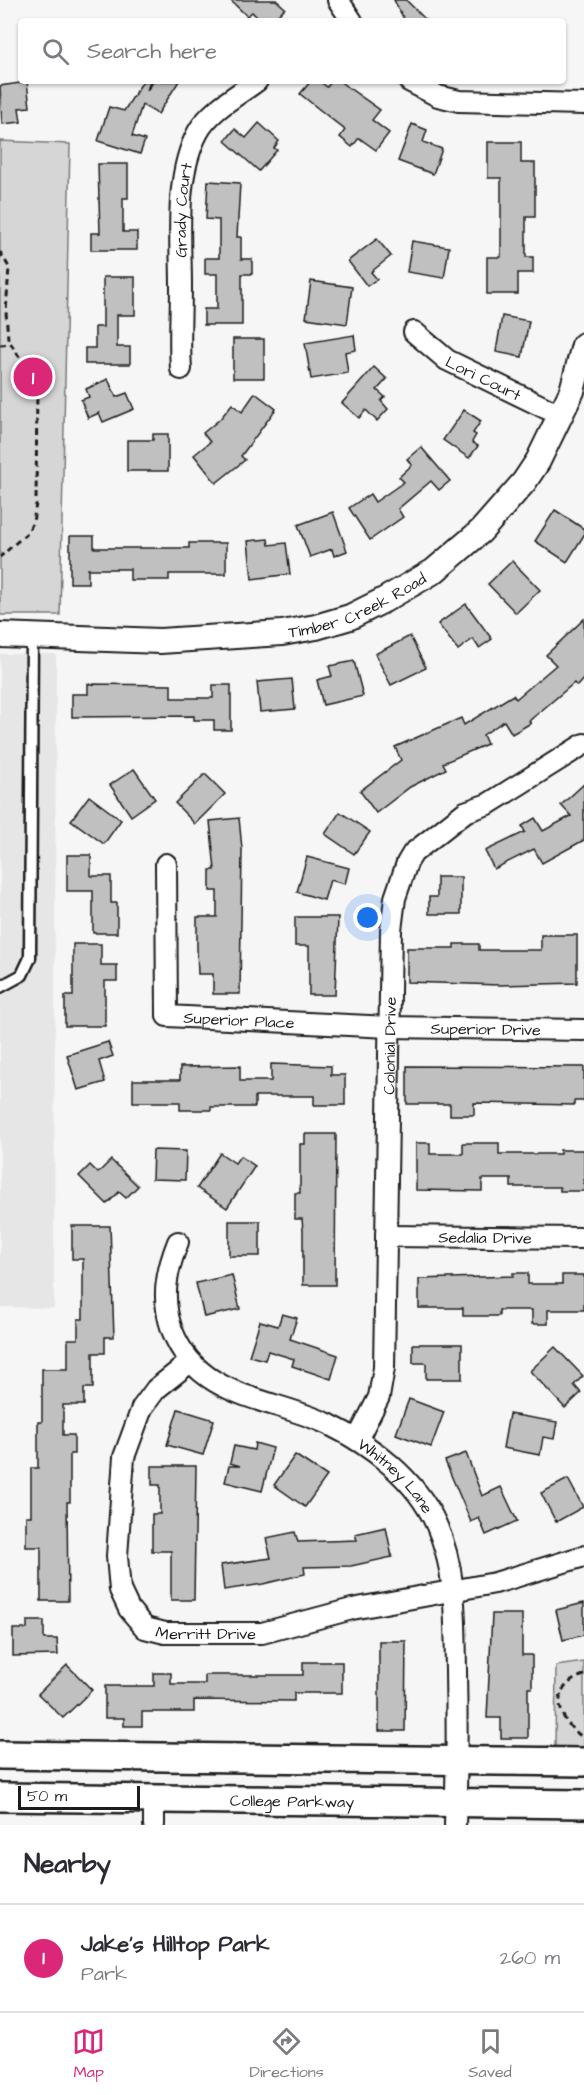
<!DOCTYPE html>
<style>
:root{--surface:#fff;--page:#f2f2f3;--text:#2b2b33;--muted:#7c7c81;--line:#e1e1e2;--accent:#db2777}
body{margin:0;font-family:"Architects Daughter",sans-serif;background:var(--page);color:var(--text)}
.scale{position:absolute;left:18px;bottom:15px;width:122px;box-sizing:border-box;padding-left:6px;border:3px solid #1c1c1c;border-top:0;font-size:16px;line-height:21px;white-space:nowrap;color:#1c1c1c;-webkit-text-stroke:4px #fff;paint-order:stroke}
.you{position:absolute;left:368px;top:918px;width:21px;height:21px;margin:-15px;border:4px solid #fff;border-radius:50%;background:#1a73e8;box-shadow:0 0 0 9px #1a73e833}
.badge{display:grid;place-items:center;width:39px;height:39px;border-radius:50%;background:var(--accent);color:#fff;font-size:20px;font-weight:700}
.pin{position:absolute;translate:-50% -50%;border:3px solid #fff;box-shadow:0 2px 6px #0006}
.list{margin:0;padding:0;list-style:none}
h2{display:flex;justify-content:space-between;align-items:center;height:78px;margin:0;padding:0 24px;font-size:26px}
h2 small{font-size:20px;font-weight:400;color:var(--muted)}
.list li{display:grid;grid-template-columns:39px 1fr auto;gap:18px;align-items:center;box-sizing:border-box;height:108px;padding:0 24px;border-top:2px solid var(--line)}
.list b{display:block;font-size:22px;white-space:nowrap}
.list p{margin:0;font-size:20px;white-space:nowrap;color:var(--muted)}
.list em{font-size:20px;font-style:normal;color:var(--muted)}
.icon{flex:none;width:33px;height:33px;fill:none;stroke:currentColor;stroke-width:2;stroke-linecap:round;stroke-linejoin:round}
.map{position:relative;flex:none;width:584px;height:1825px;overflow:hidden}
.search{position:absolute;background:var(--surface);box-shadow:0 2px 4px #0004;left:18px;right:18px;top:18px;height:66px;display:flex;align-items:center;gap:15px;box-sizing:border-box;padding:0 21px;border-radius:6px;color:var(--muted);font-size:22px}
.sheet{height:186px;background:var(--surface)}
nav{display:flex;justify-content:space-around;align-items:center;box-sizing:border-box;height:84px;border-top:2px solid var(--line);background:var(--surface);font-size:16px;color:var(--muted)}
nav a{display:grid;justify-items:center;gap:3px}
nav .on{color:var(--accent)}
.map>svg:first-child{display:block}
.built{fill:#e6e6e6}
.green{fill:#d6d6d6;stroke:#797979;stroke-width:1.5}
.building{fill:#c0c0c0;stroke:#1c1c1c;stroke-width:1.5}
.lines{fill:none;stroke-linecap:round;stroke-linejoin:round}
.service-casing{stroke:#1c1c1c;stroke-width:15}
.minor-casing{stroke:#1c1c1c;stroke-width:24}
.tertiary-casing{stroke:#1c1c1c;stroke-width:28}
.secondary-casing{stroke:#1c1c1c;stroke-width:32}
.path{stroke:#1c1c1c;stroke-width:3;stroke-dasharray:6 4.5;stroke-linecap:butt}
.service{stroke:#fff;stroke-width:10}
.minor{stroke:#fff;stroke-width:20}
.tertiary{stroke:#fff;stroke-width:24}
.secondary{stroke:#fff;stroke-width:27}
.labels{text-anchor:middle;stroke-width:4.5;stroke-linejoin:round;paint-order:stroke}
.street-label{font-size:16px;fill:#1c1c1c;stroke:#fff}
</style>
<div class="map">
<svg width="584" height="1825" viewBox="0 0 584 1825">
<rect width="100%" height="100%" fill="#f6f6f6"/>
<filter id="ink" filterUnits="userSpaceOnUse"><feTurbulence type="fractalNoise" baseFrequency=".0167" numOctaves="2"/><feDisplacementMap in="SourceGraphic" scale="12" xChannelSelector="R" yChannelSelector="G"/><feConvolveMatrix kernelMatrix="1 2 1 2 8 2 1 2 1" color-interpolation-filters="sRGB"/></filter>
<g filter="url(#ink)">
<path class="built" d="M 0,654 L 56,654 L 54,1308 L 0,1307 Z"/>
<g class="green">
<path d="M 0,141 L 70,144 L 60,615 L 0,615 Z"/>
<path d="M 584,1662 L 584,1751 L 555,1750 L 556,1666 Z"/>
</g>
<g class="building">
<path d="M 230,0 L 276,0 L 285,8 L 272,21 L 261,21 L 252,12 L 247,16 Z"/>
<path d="M 394,0 L 406,0 L 427,21 L 405,21 Z"/>
<path d="M 143,81 L 150,81 L 147,91 L 153,81 L 179,81 L 158,114 L 142,105 L 132,136 L 145,140 L 140,154 L 98,141 L 109,107 L 124,111 Z"/>
<path d="M 311,81 L 319,81 L 327,87 L 332,81 L 339,81 L 380,110 L 372,120 L 389,133 L 376,150 L 359,138 L 352,147 L 340,137 L 345,130 L 300,94 Z"/>
<path d="M 27,82 L 30,107 L 19,108 L 21,122 L 2,124 L 0,86 Z"/>
<path d="M 259,123 L 279,141 L 274,148 L 277,150 L 259,171 L 225,141 L 235,129 L 246,138 Z"/>
<path d="M 412,124 L 427,130 L 423,142 L 442,149 L 433,174 L 398,161 Z"/>
<path d="M 488,142 L 521,142 L 521,163 L 535,163 L 535,217 L 526,217 L 526,257 L 533,257 L 533,273 L 518,273 L 518,294 L 487,294 L 487,257 L 501,257 L 501,178 L 488,178 Z"/>
<path d="M 98,164 L 128,164 L 128,198 L 123,198 L 123,232 L 137,232 L 137,250 L 91,250 L 91,233 L 100,233 Z"/>
<path d="M 208,181 L 240,183 L 237,237 L 241,237 L 241,259 L 252,259 L 252,274 L 242,274 L 242,325 L 204,325 L 204,309 L 217,309 L 217,274 L 205,274 L 205,258 L 219,258 L 219,220 L 206,219 Z"/>
<path d="M 377,239 L 391,256 L 371,272 L 377,279 L 367,286 L 348,261 Z"/>
<path d="M 412,241 L 449,247 L 444,278 L 407,272 Z"/>
<path d="M 103,277 L 135,277 L 135,315 L 117,315 L 117,347 L 130,347 L 130,364 L 85,364 L 85,348 L 95,348 L 95,327 L 103,327 Z"/>
<path d="M 311,281 L 352,287 L 347,324 L 306,318 Z"/>
<path d="M 502,316 L 529,321 L 522,357 L 496,352 Z"/>
<path d="M 354,335 L 356,350 L 345,352 L 348,373 L 311,379 L 305,343 Z"/>
<rect x="233" y="339" width="31" height="39"/>
<path d="M 374,367 L 387,379 L 377,390 L 385,397 L 381,401 L 388,409 L 377,421 L 366,410 L 359,418 L 342,403 Z"/>
<path d="M 108,379 L 116,397 L 127,393 L 134,409 L 103,422 L 99,413 L 88,418 L 81,400 L 89,397 L 86,389 Z"/>
<path d="M 255,393 L 276,409 L 241,456 L 245,460 L 216,483 L 194,455 L 210,442 L 203,433 L 220,419 L 232,404 L 242,412 Z"/>
<path d="M 464,410 L 481,421 L 473,433 L 476,435 L 472,442 L 478,446 L 469,458 L 443,440 Z"/>
<path d="M 153,434 L 168,434 L 168,471 L 127,471 L 127,440 L 153,440 Z"/>
<path d="M 421,447 L 450,481 L 439,490 L 431,481 L 398,509 L 403,517 L 370,540 L 349,508 L 370,494 L 375,502 L 404,482 L 399,477 L 412,465 L 407,459 Z"/>
<path d="M 555,510 L 584,529 L 584,535 L 567,562 L 535,541 Z"/>
<path d="M 333,512 L 347,551 L 334,556 L 332,549 L 310,557 L 298,525 Z"/>
<path d="M 70,536 L 94,536 L 94,548 L 189,548 L 189,543 L 226,543 L 226,574 L 169,574 L 169,580 L 130,580 L 130,569 L 88,569 L 88,583 L 70,583 Z"/>
<path d="M 268,539 L 269,545 L 286,543 L 290,574 L 252,579 L 248,541 Z"/>
<path d="M 512,561 L 540,590 L 516,613 L 488,584 Z"/>
<path d="M 466,604 L 492,639 L 479,648 L 473,639 L 458,650 L 438,624 Z"/>
<path d="M 584,619 L 584,678 L 577,686 L 574,683 L 529,721 L 531,723 L 512,734 L 504,721 L 483,735 L 487,744 L 443,763 L 446,769 L 410,787 L 376,813 L 360,791 L 401,760 L 395,747 L 461,718 L 464,725 L 513,695 L 516,699 L 556,665 L 546,655 Z"/>
<path d="M 410,636 L 426,668 L 391,685 L 375,654 Z"/>
<path d="M 354,661 L 363,696 L 323,705 L 317,680 L 332,676 L 329,666 Z"/>
<path d="M 292,679 L 295,709 L 260,712 L 257,682 Z"/>
<path d="M 88,684 L 171,685 L 171,698 L 213,698 L 213,685 L 231,685 L 231,730 L 214,730 L 214,720 L 194,720 L 194,716 L 72,717 L 72,694 L 88,694 Z"/>
<path d="M 134,769 L 155,799 L 131,816 L 110,785 Z"/>
<path d="M 205,774 L 225,794 L 195,824 L 175,803 Z"/>
<path d="M 584,784 L 584,840 L 542,863 L 534,849 L 494,869 L 485,851 L 525,832 L 522,826 L 535,818 L 543,831 L 571,816 L 561,805 Z"/>
<path d="M 89,796 L 121,820 L 104,844 L 71,820 Z"/>
<path d="M 340,812 L 370,832 L 354,854 L 325,834 Z"/>
<path d="M 239,818 L 242,849 L 240,994 L 213,994 L 213,974 L 198,974 L 197,948 L 197,917 L 217,917 L 217,891 L 210,891 L 210,870 L 215,870 L 210,821 Z"/>
<path d="M 67,855 L 91,855 L 91,876 L 111,876 L 111,903 L 117,903 L 117,933 L 93,933 L 93,891 L 67,891 Z"/>
<path d="M 307,857 L 349,868 L 345,884 L 330,880 L 324,900 L 297,892 Z"/>
<path d="M 437,877 L 461,877 L 461,914 L 429,914 L 429,897 L 437,897 Z"/>
<path d="M 295,917 L 338,917 L 335,995 L 309,995 L 309,946 L 295,946 Z"/>
<path d="M 541,935 L 577,935 L 577,983 L 500,985 L 407,982 L 407,948 L 454,948 L 454,944 L 479,944 L 479,950 L 541,950 Z"/>
<path d="M 73,944 L 101,944 L 101,965 L 117,965 L 117,981 L 105,981 L 105,1026 L 65,1026 L 65,996 L 73,996 Z"/>
<path d="M 108,1042 L 113,1056 L 99,1061 L 105,1082 L 78,1090 L 67,1055 Z"/>
<path d="M 271,1064 L 331,1066 L 331,1075 L 345,1075 L 345,1105 L 314,1105 L 314,1096 L 255,1096 L 255,1107 L 211,1107 L 211,1110 L 180,1110 L 180,1102 L 133,1102 L 133,1080 L 180,1080 L 180,1067 L 240,1066 L 240,1081 L 271,1081 Z"/>
<path d="M 407,1066 L 584,1067 L 584,1101 L 574,1101 L 574,1105 L 474,1103 L 474,1115 L 450,1115 L 450,1104 L 407,1104 Z"/>
<path d="M 305,1134 L 336,1134 L 335,1285 L 303,1285 L 303,1231 L 302,1219 L 295,1219 L 295,1193 L 300,1193 L 300,1144 L 305,1144 Z"/>
<path d="M 416,1143 L 430,1143 L 430,1154 L 463,1154 L 463,1143 L 499,1143 L 499,1154 L 560,1154 L 560,1150 L 584,1150 L 584,1191 L 560,1191 L 560,1187 L 511,1187 L 511,1179 L 482,1179 L 482,1191 L 416,1190 Z"/>
<path d="M 153,1150 L 186,1151 L 185,1180 L 152,1179 Z"/>
<path d="M 220,1153 L 235,1163 L 240,1156 L 255,1166 L 227,1208 L 197,1188 Z"/>
<path d="M 111,1160 L 138,1186 L 126,1198 L 119,1192 L 107,1204 L 79,1176 L 90,1165 L 98,1173 Z"/>
<rect x="229" y="1221" width="31" height="35"/>
<path d="M 72,1226 L 110,1226 L 114,1337 L 105,1337 L 105,1353 L 93,1353 L 93,1388 L 84,1388 L 84,1405 L 63,1405 L 63,1435 L 74,1435 L 74,1454 L 70,1454 L 70,1502 L 67,1502 L 68,1601 L 41,1601 L 41,1547 L 26,1547 L 26,1516 L 31,1516 L 31,1468 L 38,1468 L 38,1422 L 42,1422 L 42,1369 L 68,1369 L 68,1339 L 78,1339 L 78,1319 L 83,1319 L 83,1259 L 72,1259 Z"/>
<path d="M 513,1273 L 528,1273 L 528,1284 L 562,1284 L 562,1275 L 584,1275 L 584,1310 L 548,1310 L 548,1324 L 532,1324 L 532,1310 L 499,1310 L 499,1316 L 463,1316 L 463,1308 L 419,1308 L 419,1279 L 513,1276 Z"/>
<path d="M 232,1275 L 240,1309 L 204,1317 L 196,1283 Z"/>
<path d="M 282,1314 L 297,1318 L 290,1339 L 338,1355 L 331,1379 L 292,1366 L 294,1359 L 268,1351 L 265,1360 L 249,1356 L 260,1321 L 278,1326 Z"/>
<path d="M 413,1344 L 462,1344 L 462,1379 L 426,1379 L 426,1363 L 413,1363 Z"/>
<path d="M 555,1347 L 583,1376 L 574,1385 L 581,1393 L 565,1408 L 530,1371 Z"/>
<path d="M 409,1399 L 444,1412 L 431,1447 L 396,1434 Z"/>
<path d="M 178,1409 L 214,1420 L 203,1455 L 167,1445 Z"/>
<path d="M 509,1414 L 557,1422 L 554,1439 L 543,1437 L 540,1455 L 503,1448 Z"/>
<path d="M 255,1443 L 273,1448 L 262,1491 L 225,1482 L 229,1466 L 240,1466 L 230,1463 L 234,1446 L 254,1450 Z"/>
<path d="M 466,1453 L 482,1496 L 501,1487 L 517,1521 L 486,1535 L 479,1518 L 471,1522 L 445,1461 Z"/>
<path d="M 295,1455 L 327,1476 L 305,1507 L 274,1485 Z"/>
<path d="M 152,1466 L 196,1466 L 194,1600 L 171,1600 L 171,1551 L 152,1551 L 152,1514 L 160,1514 L 160,1485 L 152,1485 Z"/>
<path d="M 568,1479 L 583,1507 L 556,1522 L 541,1493 Z"/>
<path d="M 386,1527 L 392,1557 L 351,1566 L 304,1567 L 305,1574 L 263,1584 L 224,1590 L 221,1565 L 271,1558 L 266,1538 L 295,1532 L 298,1542 L 357,1540 L 355,1534 Z"/>
<path d="M 584,1603 L 584,1635 L 563,1640 L 556,1610 Z"/>
<path d="M 492,1614 L 522,1614 L 522,1655 L 532,1655 L 532,1688 L 528,1688 L 528,1738 L 501,1738 L 501,1718 L 487,1718 Z"/>
<path d="M 27,1621 L 44,1621 L 44,1639 L 57,1639 L 58,1655 L 13,1656 L 13,1629 L 27,1629 Z"/>
<path d="M 379,1641 L 406,1641 L 405,1731 L 379,1731 Z"/>
<path d="M 303,1662 L 342,1662 L 342,1693 L 294,1693 L 294,1701 L 194,1700 L 194,1712 L 142,1712 L 142,1726 L 124,1726 L 124,1718 L 105,1718 L 105,1686 L 154,1686 L 154,1673 L 171,1673 L 171,1684 L 205,1684 L 205,1675 L 303,1675 Z"/>
<path d="M 67,1665 L 92,1690 L 63,1718 L 38,1694 Z"/>
</g>
<g class="lines">
<defs>
<path id="service" d="M 0,987 L 22,975 L 30,958 L 32,636"/>
<g id="minor">
<path d="M 338,0 L 352,21"/>
<path d="M 409,81 L 438,96 L 459,101 L 584,104"/>
<path id="s1" d="M 414,332 L 447,360 L 560,415"/>
<path id="s2" d="M 181,369 C 179,341 181,313 181,286 C 181,237 174,177 198,132 C 210,110 238,95 257,81"/>
<path id="s3" d="M 166,864 L 167,1016 L 389,1027 L 584,1030"/>
<path id="s4" d="M 386,1236 L 584,1238"/>
<path id="s5" d="M 178,1242 C 166,1272 161,1299 172,1330 C 198,1399 270,1397 328,1424 C 371,1445 416,1479 436,1524 C 457,1570 455,1622 456,1671 C 457,1722 457,1774 455,1825"/>
<path id="s6" d="M 190,1362 L 156,1389 L 142,1408 L 124,1457 L 117,1556 L 120,1590 L 129,1609 L 145,1628 L 165,1633 L 262,1633 L 352,1609 L 495,1583 L 584,1556"/>
<path id="s7" d="M 357,1440 L 379,1397 L 384,1368 L 391,930 L 395,898 L 407,863 L 413,853 L 465,812 L 488,804 L 584,744"/>
<path d="M 154,1825 L 154,1798"/>
</g>
<g id="tertiary">
<path id="s8" d="M 0,635 L 160,641 L 282,633 L 316,627 L 350,617 L 384,600 L 434,571 L 481,531 L 524,482 L 538,461 L 572,391 L 584,345"/>
</g>
<g id="secondary">
<path d="M 0,1755 L 584,1762"/>
<path id="s9" d="M 0,1797 L 584,1804"/>
</g>
</defs>
<use href="#service" class="service-casing"/>
<use href="#minor" class="minor-casing"/>
<use href="#tertiary" class="tertiary-casing"/>
<use href="#secondary" class="secondary-casing"/>
<g class="path">
<path d="M 0,252 L 9,267 L 6,312 L 8,339 L 37,385 L 36,504 L 33,522 L 28,532 L 0,557"/>
<path d="M 0,345 L 10,344"/>
<path d="M 584,1675 C 547,1687 557,1721 584,1738"/>
</g>
<use href="#service" class="service"/>
<use href="#minor" class="minor"/>
<use href="#tertiary" class="tertiary"/>
<use href="#secondary" class="secondary"/>
</g>
</g>
<g class="labels">
<g class="street-label">
<text dy="6" stroke="none"><textPath href="#s2" startOffset="159">Grady Court</textPath></text>
<text dy="6" stroke="none"><textPath href="#s1" startOffset="84">Lori Court</textPath></text>
<text dy="6" stroke="none"><textPath href="#s8" startOffset="363">Timber Creek Road</textPath></text>
<text dy="6" stroke="none"><textPath href="#s3" startOffset="224">Superior Place</textPath></text>
<text dy="6" stroke="none"><textPath href="#s3" startOffset="471">Superior Drive</textPath></text>
<text dy="6" stroke="none"><textPath href="#s7" startOffset="400">Colonial Drive</textPath></text>
<text dy="6" stroke="none"><textPath href="#s4" startOffset="99">Sedalia Drive</textPath></text>
<text dy="6" stroke="none"><textPath href="#s5" startOffset="366">Whitney Lane</textPath></text>
<text dy="6" stroke="none"><textPath href="#s6" startOffset="360">Merritt Drive</textPath></text>
<text dy="6" stroke="none"><textPath href="#s9" startOffset="292">College Parkway</textPath></text>
</g>
</g>
</svg>
<div class="scale">50 m</div>
<div class="you"></div>
<div class="pin badge" style="left:33px;top:377px">1</div>
<div class="search"><svg class="icon" aria-label="search" viewBox="0 0 24 24"><circle cx="10" cy="10" r="6"/><path d="M15 15l6 6"/></svg>Search here</div>
</div>
<section class="sheet">
<h2>Nearby<small></small></h2>
<ul class="list">
<li><span class="badge">1</span><div><b>Jake's Hilltop Park</b><p>Park</p></div><em>260 m</em></li>
</ul>
</section>
<nav>
<a class="on"><svg class="icon" aria-label="map" viewBox="0 0 24 24"><path d="M3 6l6-2 6 2 6-2v14l-6 2-6-2-6 2zM9 4v14M15 6v14"/></svg>Map</a>
<a><svg class="icon" aria-label="directions" viewBox="0 0 24 24"><path d="M12 3l9 9-9 9-9-9zM9 14v-3h6M13 9l2 2-2 2"/></svg>Directions</a>
<a><svg class="icon" aria-label="saved" viewBox="0 0 24 24"><path d="M7 4h10v16l-5-4-5 4z"/></svg>Saved</a>
</nav>
